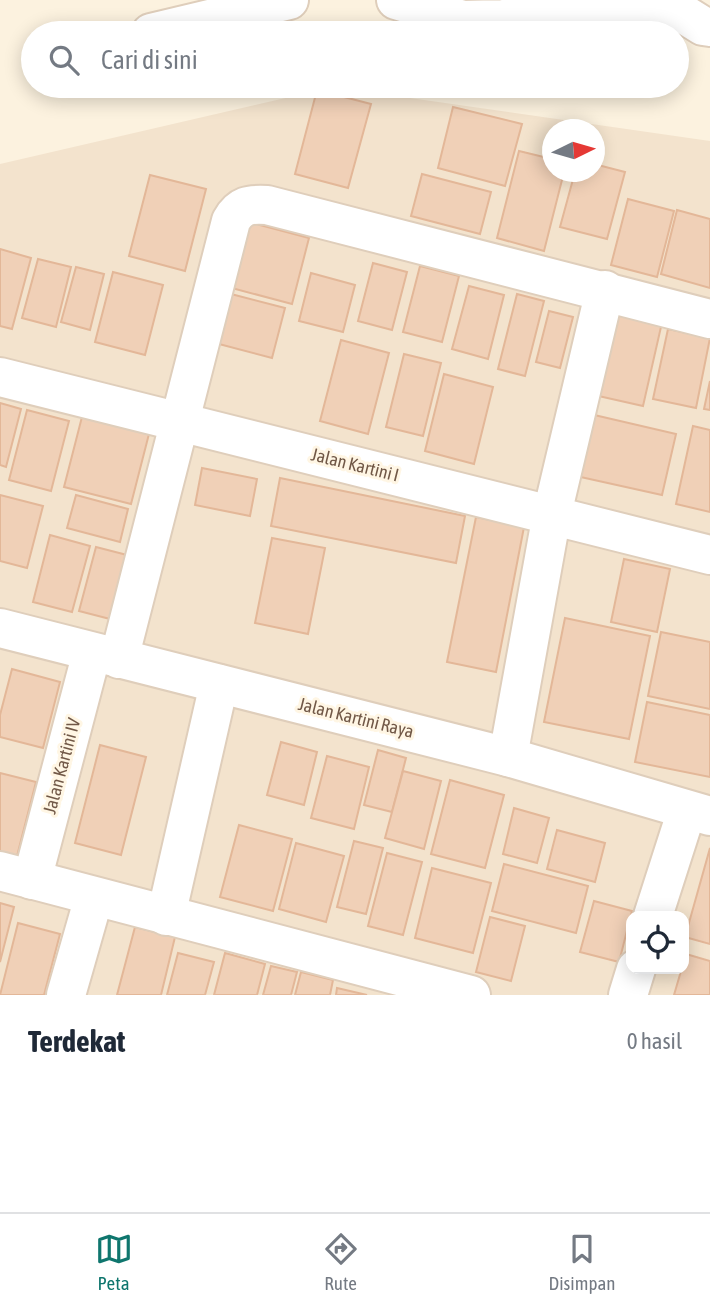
<!DOCTYPE html>
<html lang="id">
<style>
:root{--surface:#fff;--page:#f6f6f7;--text:#1f2937;--muted:#747a83;--line:#e0e1e3;--accent:#0f766e}
body{margin:0;font-family:"Asap Condensed",sans-serif;background:var(--page);color:var(--text)}
.controls{position:absolute;right:21px;bottom:21px;display:grid;overflow:hidden;border-radius:14px;box-shadow:0 4px 18px #0003}
.controls button{width:63px;height:63px;display:grid;place-items:center;padding:0;border:0;border-bottom:2px solid var(--line);background:var(--surface);color:var(--text);font:35px sans-serif}
.compass{position:absolute;left:542px;top:119px;width:63px;height:63px;border-radius:50%;background:var(--surface);box-shadow:0 4px 18px #0003;rotate:85deg}
.list{margin:0;padding:0;list-style:none}
h2{display:flex;justify-content:space-between;align-items:center;height:91px;margin:0;padding:0 28px;font-size:30px}
h2 small{font-size:23px;font-weight:400;color:var(--muted)}
.icon{flex:none;width:38px;height:38px;fill:none;stroke:currentColor;stroke-width:2;stroke-linecap:round;stroke-linejoin:round}
.map{position:relative;flex:none;width:710px;height:995px;overflow:hidden}
.search{position:absolute;background:var(--surface);box-shadow:0 4px 18px #0003;left:21px;right:21px;top:21px;height:77px;display:flex;align-items:center;gap:18px;box-sizing:border-box;padding:0 24px;border-radius:38px;color:var(--muted);font-size:26px}
.sheet{height:217px;background:var(--surface)}
nav{display:flex;justify-content:space-around;align-items:center;box-sizing:border-box;height:98px;border-top:2px solid var(--line);background:var(--surface);font-size:19px;color:var(--muted)}
nav a{display:grid;justify-items:center;gap:4px}
nav .on{color:var(--accent)}
.map>svg:first-child{display:block}
.residential{fill:#f3e3cd;fill-rule:evenodd}
.building{fill:#f0d0b7;stroke:#e3b798;stroke-width:2}
.lines{fill:none;stroke-linecap:round;stroke-linejoin:round}
.minor-casing{stroke:#dfcebb;stroke-width:42}
.minor{stroke:#fff;stroke-width:38}
.labels{text-anchor:middle;stroke-width:6;stroke-linejoin:round;paint-order:stroke}
.street-label{font-size:18px;fill:#715847;stroke:#fff6e4}
</style>
<div class="map">
<svg width="710" height="995" viewBox="0 0 710 995">
<rect width="100%" height="100%" fill="#fcf2df"/>
<path class="residential" d="M 333,87 L 710,141 L 710,995 L 0,995 L 0,164 ZM 552,130 L 594,130 L 594,172 L 552,172 ZM 631,916 L 684,916 L 684,969 L 631,969 Z"/>
<g class="building">
<path d="M 317,90 L 371,104 L 348,188 L 295,174 Z"/>
<path d="M 453,107 L 522,124 L 505,186 L 438,168 Z"/>
<path d="M 519,151 L 552,159 L 552,172 L 564,172 L 544,251 L 497,238 Z"/>
<path d="M 594,164 L 625,172 L 607,239 L 560,227 L 575,172 L 594,172 Z"/>
<path d="M 422,174 L 491,192 L 480,234 L 411,216 Z"/>
<path d="M 150,175 L 206,189 L 185,271 L 129,256 Z"/>
<path d="M 628,199 L 674,211 L 657,277 L 611,265 Z"/>
<path d="M 677,210 L 710,219 L 710,288 L 661,274 Z"/>
<path d="M 245,221 L 309,238 L 292,304 L 228,287 Z"/>
<path d="M 0,249 L 31,258 L 12,329 L 0,326 Z"/>
<path d="M 38,259 L 71,267 L 56,327 L 22,318 Z"/>
<path d="M 373,263 L 407,272 L 392,330 L 358,321 Z"/>
<path d="M 420,266 L 459,276 L 442,342 L 403,332 Z"/>
<path d="M 76,267 L 104,274 L 90,330 L 61,322 Z"/>
<path d="M 113,272 L 163,285 L 145,355 L 95,342 Z"/>
<path d="M 311,273 L 355,285 L 343,332 L 299,321 Z"/>
<path d="M 469,286 L 504,295 L 488,359 L 452,349 Z"/>
<path d="M 231,294 L 285,308 L 272,358 L 219,344 Z"/>
<path d="M 517,294 L 544,301 L 525,376 L 498,369 Z"/>
<path d="M 613,307 L 663,318 L 643,406 L 594,395 Z"/>
<path d="M 549,311 L 573,317 L 560,368 L 536,362 Z"/>
<path d="M 668,329 L 710,338 L 696,408 L 653,399 Z"/>
<path d="M 341,340 L 389,353 L 368,434 L 320,421 Z"/>
<path d="M 404,354 L 441,363 L 423,436 L 386,427 Z"/>
<path d="M 444,374 L 493,387 L 474,464 L 425,451 Z"/>
<path d="M 710,381 L 710,410 L 704,409 Z"/>
<path d="M 0,403 L 21,409 L 6,467 L 0,465 Z"/>
<path d="M 27,410 L 69,421 L 51,491 L 9,480 Z"/>
<path d="M 83,413 L 150,430 L 131,504 L 64,487 Z"/>
<path d="M 590,414 L 676,434 L 662,495 L 576,476 Z"/>
<path d="M 693,426 L 710,430 L 710,512 L 676,504 Z"/>
<path d="M 202,468 L 257,479 L 250,516 L 195,505 Z"/>
<path d="M 280,478 L 465,516 L 456,563 L 271,526 Z"/>
<path d="M 0,495 L 43,506 L 27,568 L 0,561 Z"/>
<path d="M 76,495 L 128,509 L 120,542 L 67,528 Z"/>
<path d="M 476,517 L 524,527 L 496,672 L 447,662 Z"/>
<path d="M 50,535 L 90,546 L 72,612 L 33,602 Z"/>
<path d="M 272,538 L 325,548 L 308,634 L 255,623 Z"/>
<path d="M 96,547 L 127,555 L 110,619 L 79,611 Z"/>
<path d="M 624,559 L 670,569 L 657,632 L 611,622 Z"/>
<path d="M 565,618 L 650,636 L 629,739 L 544,722 Z"/>
<path d="M 661,632 L 710,642 L 710,709 L 648,696 Z"/>
<path d="M 12,669 L 60,682 L 43,748 L 0,737 L 0,715 Z"/>
<path d="M 647,702 L 710,715 L 710,777 L 635,762 Z"/>
<path d="M 281,742 L 317,752 L 304,805 L 267,795 Z"/>
<path d="M 100,745 L 146,757 L 121,855 L 75,843 Z"/>
<path d="M 378,750 L 406,758 L 392,812 L 364,805 Z"/>
<path d="M 327,756 L 369,767 L 354,829 L 311,818 Z"/>
<path d="M 403,771 L 441,781 L 424,849 L 385,838 Z"/>
<path d="M 0,773 L 36,782 L 16,860 L 0,856 Z"/>
<path d="M 450,780 L 504,795 L 485,868 L 431,854 Z"/>
<path d="M 514,808 L 549,818 L 537,863 L 503,854 Z"/>
<path d="M 239,825 L 292,839 L 273,911 L 220,897 Z"/>
<path d="M 557,830 L 605,843 L 595,882 L 547,869 Z"/>
<path d="M 354,841 L 383,848 L 366,914 L 337,907 Z"/>
<path d="M 296,843 L 344,856 L 326,922 L 279,909 Z"/>
<path d="M 710,848 L 710,944 L 685,937 Z"/>
<path d="M 387,853 L 422,862 L 403,935 L 368,926 Z"/>
<path d="M 504,864 L 588,886 L 576,933 L 492,911 Z"/>
<path d="M 432,868 L 491,883 L 473,953 L 415,938 Z"/>
<path d="M 594,901 L 632,911 L 619,962 L 580,952 Z"/>
<path d="M 0,903 L 14,907 L 0,962 Z"/>
<path d="M 490,917 L 525,926 L 511,981 L 476,972 Z"/>
<path d="M 18,923 L 60,934 L 44,995 L 0,995 Z"/>
<path d="M 135,927 L 175,937 L 161,995 L 117,995 Z"/>
<path d="M 178,953 L 214,962 L 205,995 L 167,995 Z"/>
<path d="M 225,953 L 265,964 L 257,995 L 214,995 Z"/>
<path d="M 686,954 L 710,961 L 710,995 L 674,995 Z"/>
<path d="M 271,966 L 297,972 L 291,995 L 263,995 Z"/>
<path d="M 301,972 L 333,980 L 330,995 L 295,995 Z"/>
<path d="M 337,988 L 367,995 L 336,995 Z"/>
</g>
<g class="lines">
<defs>
<g id="minor">
<path d="M 396,0 L 463,20 L 504,19 L 552,8 L 674,8 L 703,26 L 710,27"/>
<path d="M 151,33 L 289,0"/>
<path d="M 0,377 L 710,555"/>
<path d="M 0,628 L 508,757 L 710,816"/>
<path d="M 119,659 L 231,221 C 240,205 249,204 267,205 L 710,319"/>
<path d="M 508,757 L 552,514 L 605,290"/>
<path d="M 0,871 L 471,995"/>
<path d="M 32,880 L 92,652"/>
<path d="M 166,916 L 219,684"/>
<path d="M 653,916 L 687,810"/>
<path d="M 66,995 L 94,897"/>
<path d="M 628,995 L 636,969"/>
</g>
</defs>
<use href="#minor" class="minor-casing"/>
<use href="#minor" class="minor"/>
</g>
<g class="labels">
<g class="street-label">
<text transform="translate(355 465) rotate(14)" y="6">Jalan Kartini I</text>
<text transform="translate(356 718) rotate(14)" y="6">Jalan Kartini Raya</text>
<text transform="translate(62 766) rotate(-75)" y="6">Jalan Kartini IV</text>
</g>
</g>
</svg>
<div class="controls">
<button><svg class="icon" aria-label="locate" viewBox="0 0 24 24"><circle cx="12" cy="12" r="6"/><path d="M12 2v4M12 18v4M2 12h4M18 12h4"/></svg></button>
</div>
<svg class="compass" viewBox="-18 -18 36 36"><path d="M0-13l5 13h-10z" fill="#e53935"/><path d="M0 13l5-13h-10z" fill="#747a83"/></svg>
<div class="search"><svg class="icon" aria-label="search" viewBox="0 0 24 24"><circle cx="10" cy="10" r="6"/><path d="M15 15l6 6"/></svg>Cari di sini</div>
</div>
<section class="sheet">
<h2>Terdekat<small>0 hasil</small></h2>
<ul class="list">
</ul>
</section>
<nav>
<a class="on"><svg class="icon" aria-label="map" viewBox="0 0 24 24"><path d="M3 6l6-2 6 2 6-2v14l-6 2-6-2-6 2zM9 4v14M15 6v14"/></svg>Peta</a>
<a><svg class="icon" aria-label="directions" viewBox="0 0 24 24"><path d="M12 3l9 9-9 9-9-9zM9 14v-3h6M13 9l2 2-2 2"/></svg>Rute</a>
<a><svg class="icon" aria-label="saved" viewBox="0 0 24 24"><path d="M7 4h10v16l-5-4-5 4z"/></svg>Disimpan</a>
</nav>
